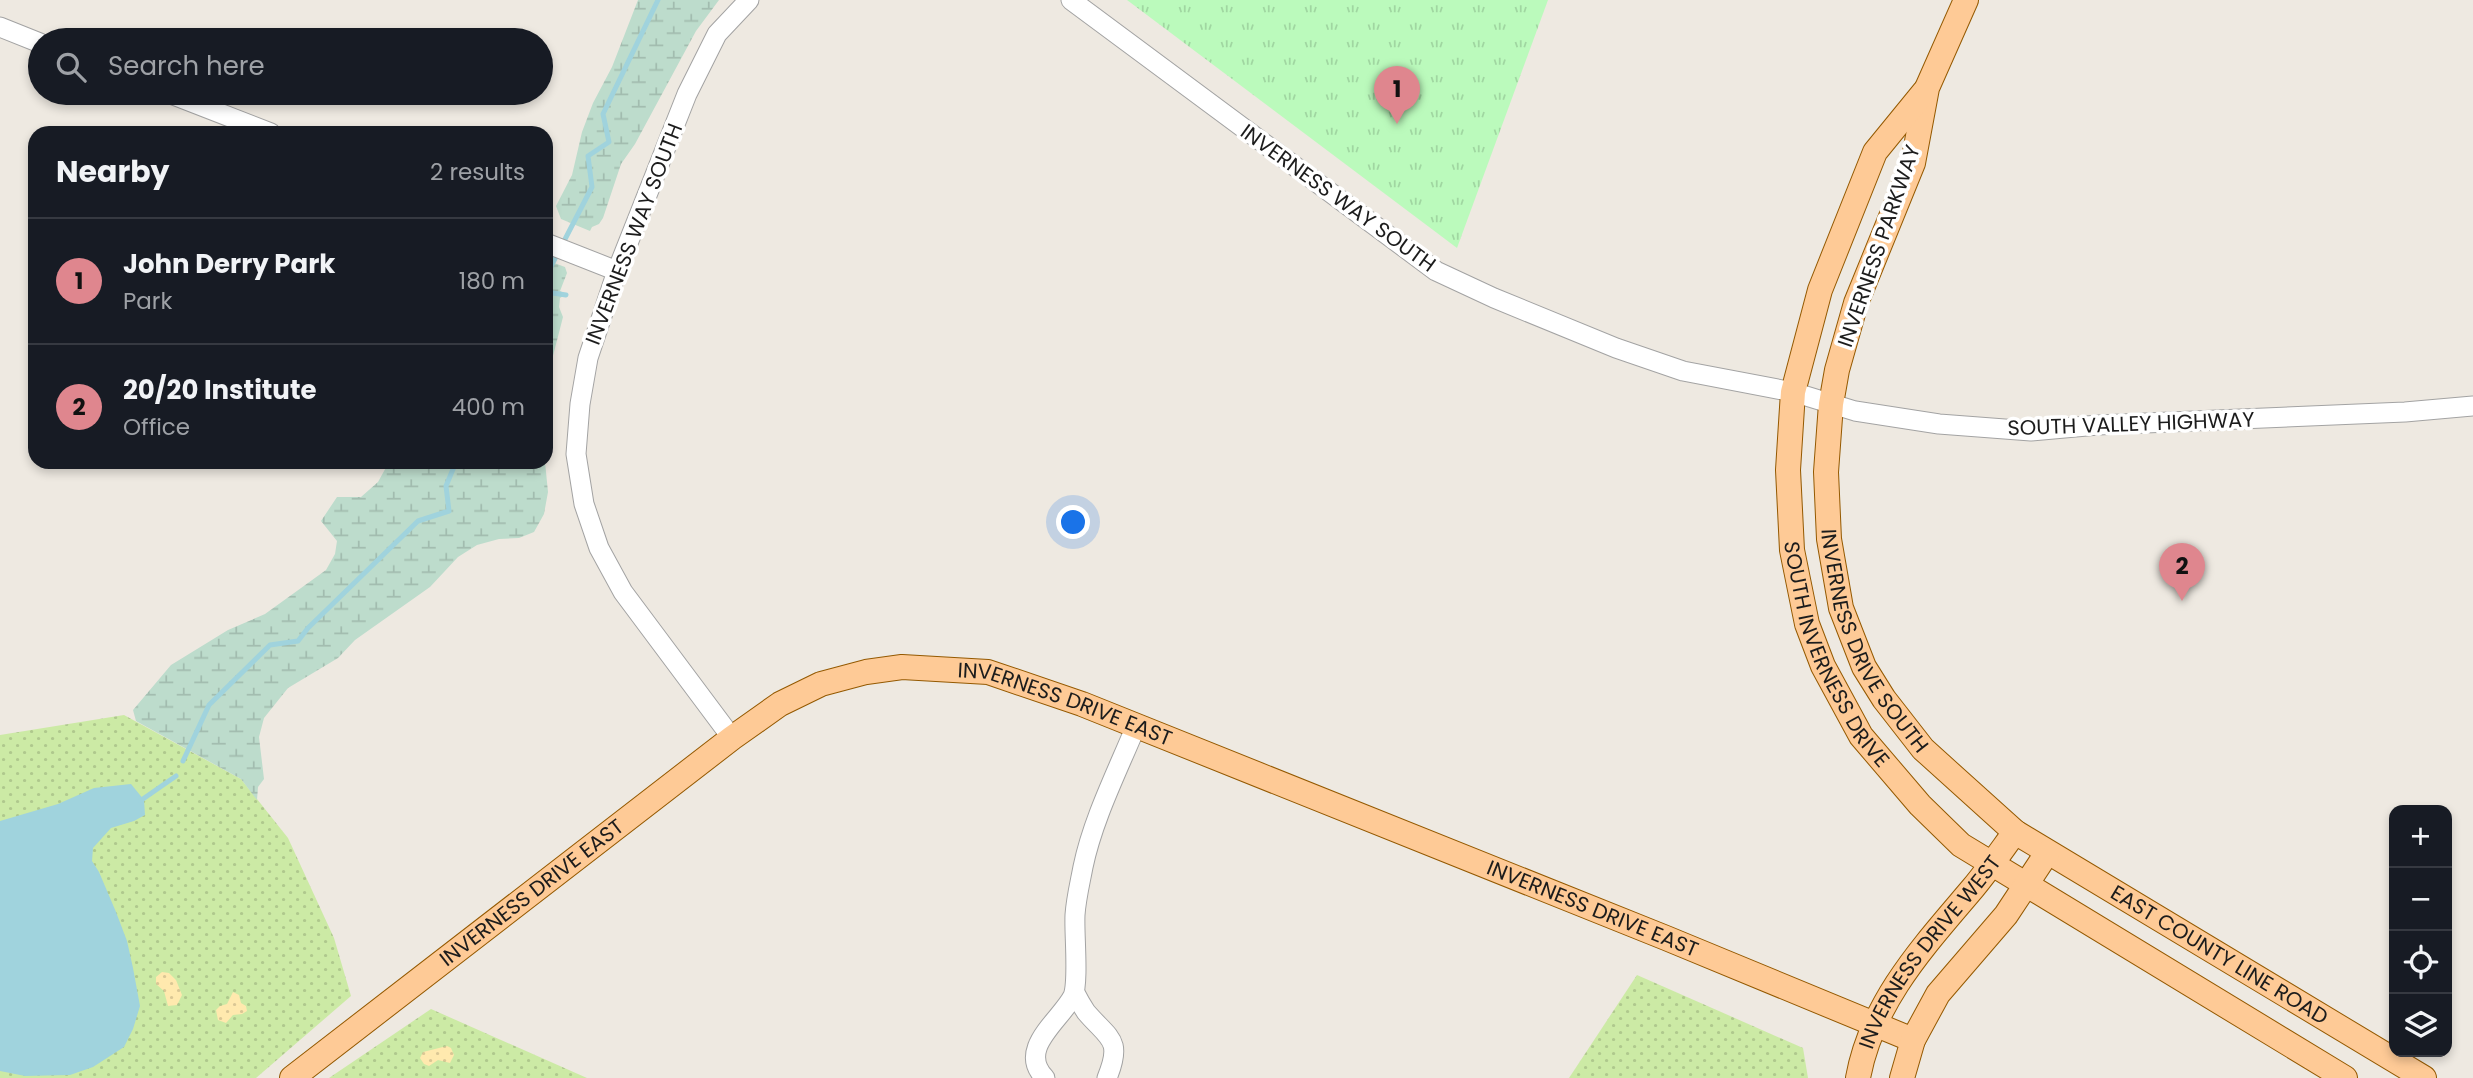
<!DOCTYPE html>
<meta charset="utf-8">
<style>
:root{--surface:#171b24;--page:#242831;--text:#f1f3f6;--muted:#9ea1a6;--line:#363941;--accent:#df868e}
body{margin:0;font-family:Poppins,sans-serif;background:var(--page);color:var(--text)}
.controls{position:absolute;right:21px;bottom:21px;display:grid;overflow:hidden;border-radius:14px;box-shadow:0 4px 10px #0003}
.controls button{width:63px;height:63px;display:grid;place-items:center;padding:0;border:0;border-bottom:2px solid var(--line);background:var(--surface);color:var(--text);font:35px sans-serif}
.you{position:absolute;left:1074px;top:523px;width:24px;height:24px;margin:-18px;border:5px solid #fff;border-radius:50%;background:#1a73e8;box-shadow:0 0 0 10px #1a73e833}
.badge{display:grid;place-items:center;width:46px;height:46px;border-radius:50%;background:var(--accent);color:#111;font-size:23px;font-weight:700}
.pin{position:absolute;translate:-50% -58px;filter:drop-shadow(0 2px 4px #0008)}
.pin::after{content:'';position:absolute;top:37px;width:24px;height:21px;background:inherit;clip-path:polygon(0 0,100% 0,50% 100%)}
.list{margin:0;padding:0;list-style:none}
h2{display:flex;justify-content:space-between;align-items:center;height:91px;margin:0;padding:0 28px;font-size:30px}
h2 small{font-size:23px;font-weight:400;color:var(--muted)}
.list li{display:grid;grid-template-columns:46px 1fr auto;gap:21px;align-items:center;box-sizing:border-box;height:126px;padding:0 28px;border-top:2px solid var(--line)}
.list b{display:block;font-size:26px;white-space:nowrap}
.list p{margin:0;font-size:23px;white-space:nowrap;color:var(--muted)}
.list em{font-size:23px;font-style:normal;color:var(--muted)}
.icon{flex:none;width:38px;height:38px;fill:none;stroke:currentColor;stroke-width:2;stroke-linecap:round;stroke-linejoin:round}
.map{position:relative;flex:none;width:2473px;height:1078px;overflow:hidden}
.search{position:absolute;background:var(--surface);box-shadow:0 4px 10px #0003;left:28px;top:28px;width:525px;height:77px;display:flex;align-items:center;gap:18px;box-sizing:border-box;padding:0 24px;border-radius:38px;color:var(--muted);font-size:26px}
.panel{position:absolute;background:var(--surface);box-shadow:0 4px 10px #0003;left:28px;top:126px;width:525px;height:343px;border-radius:21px}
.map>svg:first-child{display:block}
.grass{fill:url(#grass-dots)}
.wetland{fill:url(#wetland-marsh)}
.sand{fill:url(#sand-dots)}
.park{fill:url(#park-tufts)}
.water{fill:#a0d3dd}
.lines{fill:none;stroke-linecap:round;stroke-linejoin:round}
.stream{stroke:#a0d3dd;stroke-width:5}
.minor-casing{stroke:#a3a3a3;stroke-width:21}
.major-casing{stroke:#945900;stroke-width:26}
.minor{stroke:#fff;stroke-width:19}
.major{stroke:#feca96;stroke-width:24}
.labels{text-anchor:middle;stroke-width:7;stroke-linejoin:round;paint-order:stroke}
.street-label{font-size:21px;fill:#1c1c1c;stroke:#fff}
</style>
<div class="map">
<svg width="2473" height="1078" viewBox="0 0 2473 1078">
<defs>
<pattern id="grass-dots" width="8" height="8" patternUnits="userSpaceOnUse" patternTransform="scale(1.75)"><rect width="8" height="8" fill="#cceaa5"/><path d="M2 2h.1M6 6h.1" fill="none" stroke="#afc88d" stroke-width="1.8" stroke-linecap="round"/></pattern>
<pattern id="wetland-marsh" width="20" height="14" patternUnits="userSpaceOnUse" patternTransform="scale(1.75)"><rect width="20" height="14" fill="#bddccc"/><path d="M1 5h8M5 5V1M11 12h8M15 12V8" fill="none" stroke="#a2bcaf"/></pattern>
<pattern id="sand-dots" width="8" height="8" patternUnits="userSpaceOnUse" patternTransform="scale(1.75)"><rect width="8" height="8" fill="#ffe9ae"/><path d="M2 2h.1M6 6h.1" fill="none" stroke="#dac795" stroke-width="1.8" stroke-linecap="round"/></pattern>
<pattern id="park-tufts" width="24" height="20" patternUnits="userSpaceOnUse" patternTransform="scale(1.75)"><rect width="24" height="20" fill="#bbfabc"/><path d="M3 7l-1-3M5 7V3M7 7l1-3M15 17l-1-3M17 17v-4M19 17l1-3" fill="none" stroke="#a0d6a1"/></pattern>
</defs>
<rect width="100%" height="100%" fill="#eee9e1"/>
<g class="grass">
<path d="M 124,715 L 241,779 L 288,838 L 334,938 L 351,996 L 256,1078 L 0,1078 L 0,735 Z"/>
<path d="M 1637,975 L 1803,1048 L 1808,1078 L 1569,1078 Z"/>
<path d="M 431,1009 L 587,1078 L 329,1078 Z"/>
</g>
<g class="wetland">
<path d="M 638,0 L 719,0 L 696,31 L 635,144 L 621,164 L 603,218 L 599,224 L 592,227 L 590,231 L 561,219 L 556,206 L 572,175 L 582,132 L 593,103 L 612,67 Z"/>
<path d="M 546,260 L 565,267 L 567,273 L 560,291 L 566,294 L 560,298 L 559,307 L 563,317 L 546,383 Z"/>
<path d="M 389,462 L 545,462 L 548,492 L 544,514 L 534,532 L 519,538 L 499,539 L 477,545 L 458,557 L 430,587 L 355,640 L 338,658 L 288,688 L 264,718 L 259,737 L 264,779 L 258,787 L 257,800 L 241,779 L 136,721 L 133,710 L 171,665 L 228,630 L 265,614 L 326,570 L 335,554 L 337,541 L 321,521 L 337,497 L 361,497 L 378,482 Z"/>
</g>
<g class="sand">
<path d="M 162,972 L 169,973 L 176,980 L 182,995 L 177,1005 L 168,1006 L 164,991 L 156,984 L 156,977 Z"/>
<path d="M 233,992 L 239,995 L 241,1003 L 246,1006 L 247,1011 L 242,1014 L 233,1015 L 226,1023 L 218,1020 L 216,1010 L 220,1006 L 227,1004 Z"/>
<path d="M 447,1046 L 451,1048 L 454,1055 L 450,1063 L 438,1060 L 429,1066 L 424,1064 L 420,1058 L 423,1052 Z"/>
</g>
<path class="park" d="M 1127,0 L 1548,0 L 1457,248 Z"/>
<path class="water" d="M 131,784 L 144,800 L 145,815 L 134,821 L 111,828 L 93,848 L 92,861 L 99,872 L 116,912 L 127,941 L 133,968 L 140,1006 L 133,1029 L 124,1047 L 93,1067 L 70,1075 L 25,1076 L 0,1071 L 0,821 L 58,804 L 94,788 Z"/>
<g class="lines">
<g class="stream">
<path d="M 546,276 L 592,187 L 588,156 L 609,142 L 603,114 L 658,0"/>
<path d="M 546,292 L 566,295"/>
<path d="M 183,761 L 209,705 L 270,645 L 298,641 L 308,628 L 418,521 L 449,511 L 446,486 L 456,462"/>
<path d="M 140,801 L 176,776"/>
</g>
<defs>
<g id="minor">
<path d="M 1071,0 L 1436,271 L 1494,298 L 1616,348 L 1683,371 L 1793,392 L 1855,411 L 1939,424 L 2031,431 L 2098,425 L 2405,412 L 2473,406"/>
<path d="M 0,27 L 40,43"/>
<path d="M 168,93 L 271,133"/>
<path d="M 546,243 L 617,271"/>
<path d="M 732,738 L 623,592 L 599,548 L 584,504 L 576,454 L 580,404 L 588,358 L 617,271 L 687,94 L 717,34 L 749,0"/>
<path d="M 1075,993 C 1078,999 1082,1006 1086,1012 C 1109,1039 1123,1039 1107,1078"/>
<path d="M 1045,1078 C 1016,1049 1061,1020 1073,996 C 1079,981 1074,934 1075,915 C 1076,899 1080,883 1083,867 C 1093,819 1117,772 1136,726"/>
</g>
<g id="major">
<path id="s1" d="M 1966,0 L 1927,88 L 1913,163 L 1856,303 L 1837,370 L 1831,404 L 1826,472 L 1829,539 L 1841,608 L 1864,667 L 1884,699 L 1923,749 L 2015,832 L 2424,1078"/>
<path id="s2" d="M 1924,92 L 1875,152 L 1820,290 L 1793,392 L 1788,470 L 1792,550 L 1807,624 L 1823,666 L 1861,736 L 1920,805 L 1961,845 L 2345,1078"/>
<path id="s3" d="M 292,1078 L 732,738 L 780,704 L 821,684 L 866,672 L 902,667 L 988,672 L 1082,704 L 1666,938 L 1913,1040"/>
<path id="s4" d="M 1858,1078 C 1872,1001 1924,946 1973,888 C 1988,870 2001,851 2015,832"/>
<path d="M 1902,1078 L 1913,1040 L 1938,994 L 2006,915 L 2047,853"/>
</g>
</defs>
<use href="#minor" class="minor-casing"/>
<use href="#major" class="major-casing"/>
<use href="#minor" class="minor"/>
<use href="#major" class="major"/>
</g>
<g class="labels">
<g class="street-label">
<text transform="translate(1338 198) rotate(36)" y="7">INVERNESS WAY SOUTH</text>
<text transform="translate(634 234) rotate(-69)" y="7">INVERNESS WAY SOUTH</text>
<text transform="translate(1879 246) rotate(-71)" y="7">INVERNESS PARKWAY</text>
<text transform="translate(2131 424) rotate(-2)" y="7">SOUTH VALLEY HIGHWAY</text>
<text dy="7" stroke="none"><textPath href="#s1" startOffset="676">INVERNESS DRIVE SOUTH</textPath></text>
<text dy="7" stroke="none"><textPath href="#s2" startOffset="604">SOUTH INVERNESS DRIVE</textPath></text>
<text dy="7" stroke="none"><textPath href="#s3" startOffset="912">INVERNESS DRIVE EAST</textPath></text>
<text dy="7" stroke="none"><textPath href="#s3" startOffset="303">INVERNESS DRIVE EAST</textPath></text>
<text dy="7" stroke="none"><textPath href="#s3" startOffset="1479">INVERNESS DRIVE EAST</textPath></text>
<text dy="7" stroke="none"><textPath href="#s4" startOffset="147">INVERNESS DRIVE WEST</textPath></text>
<text dy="7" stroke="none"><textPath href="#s1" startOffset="1160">EAST COUNTY LINE ROAD</textPath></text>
</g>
</g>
</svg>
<div class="controls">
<button>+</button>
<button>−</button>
<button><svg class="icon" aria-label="locate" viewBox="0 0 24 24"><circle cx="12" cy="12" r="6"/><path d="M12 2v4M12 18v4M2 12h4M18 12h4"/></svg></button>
<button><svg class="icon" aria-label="layers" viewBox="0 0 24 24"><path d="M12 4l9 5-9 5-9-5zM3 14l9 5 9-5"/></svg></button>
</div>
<div class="you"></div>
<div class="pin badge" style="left:1397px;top:124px">1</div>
<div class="pin badge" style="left:2182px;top:601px">2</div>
<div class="search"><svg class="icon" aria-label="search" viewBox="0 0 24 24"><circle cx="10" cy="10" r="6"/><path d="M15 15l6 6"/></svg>Search here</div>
<section class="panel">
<h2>Nearby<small>2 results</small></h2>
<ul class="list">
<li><span class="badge">1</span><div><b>John Derry Park</b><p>Park</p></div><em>180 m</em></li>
<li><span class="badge">2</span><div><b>20/20 Institute</b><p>Office</p></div><em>400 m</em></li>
</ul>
</section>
</div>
